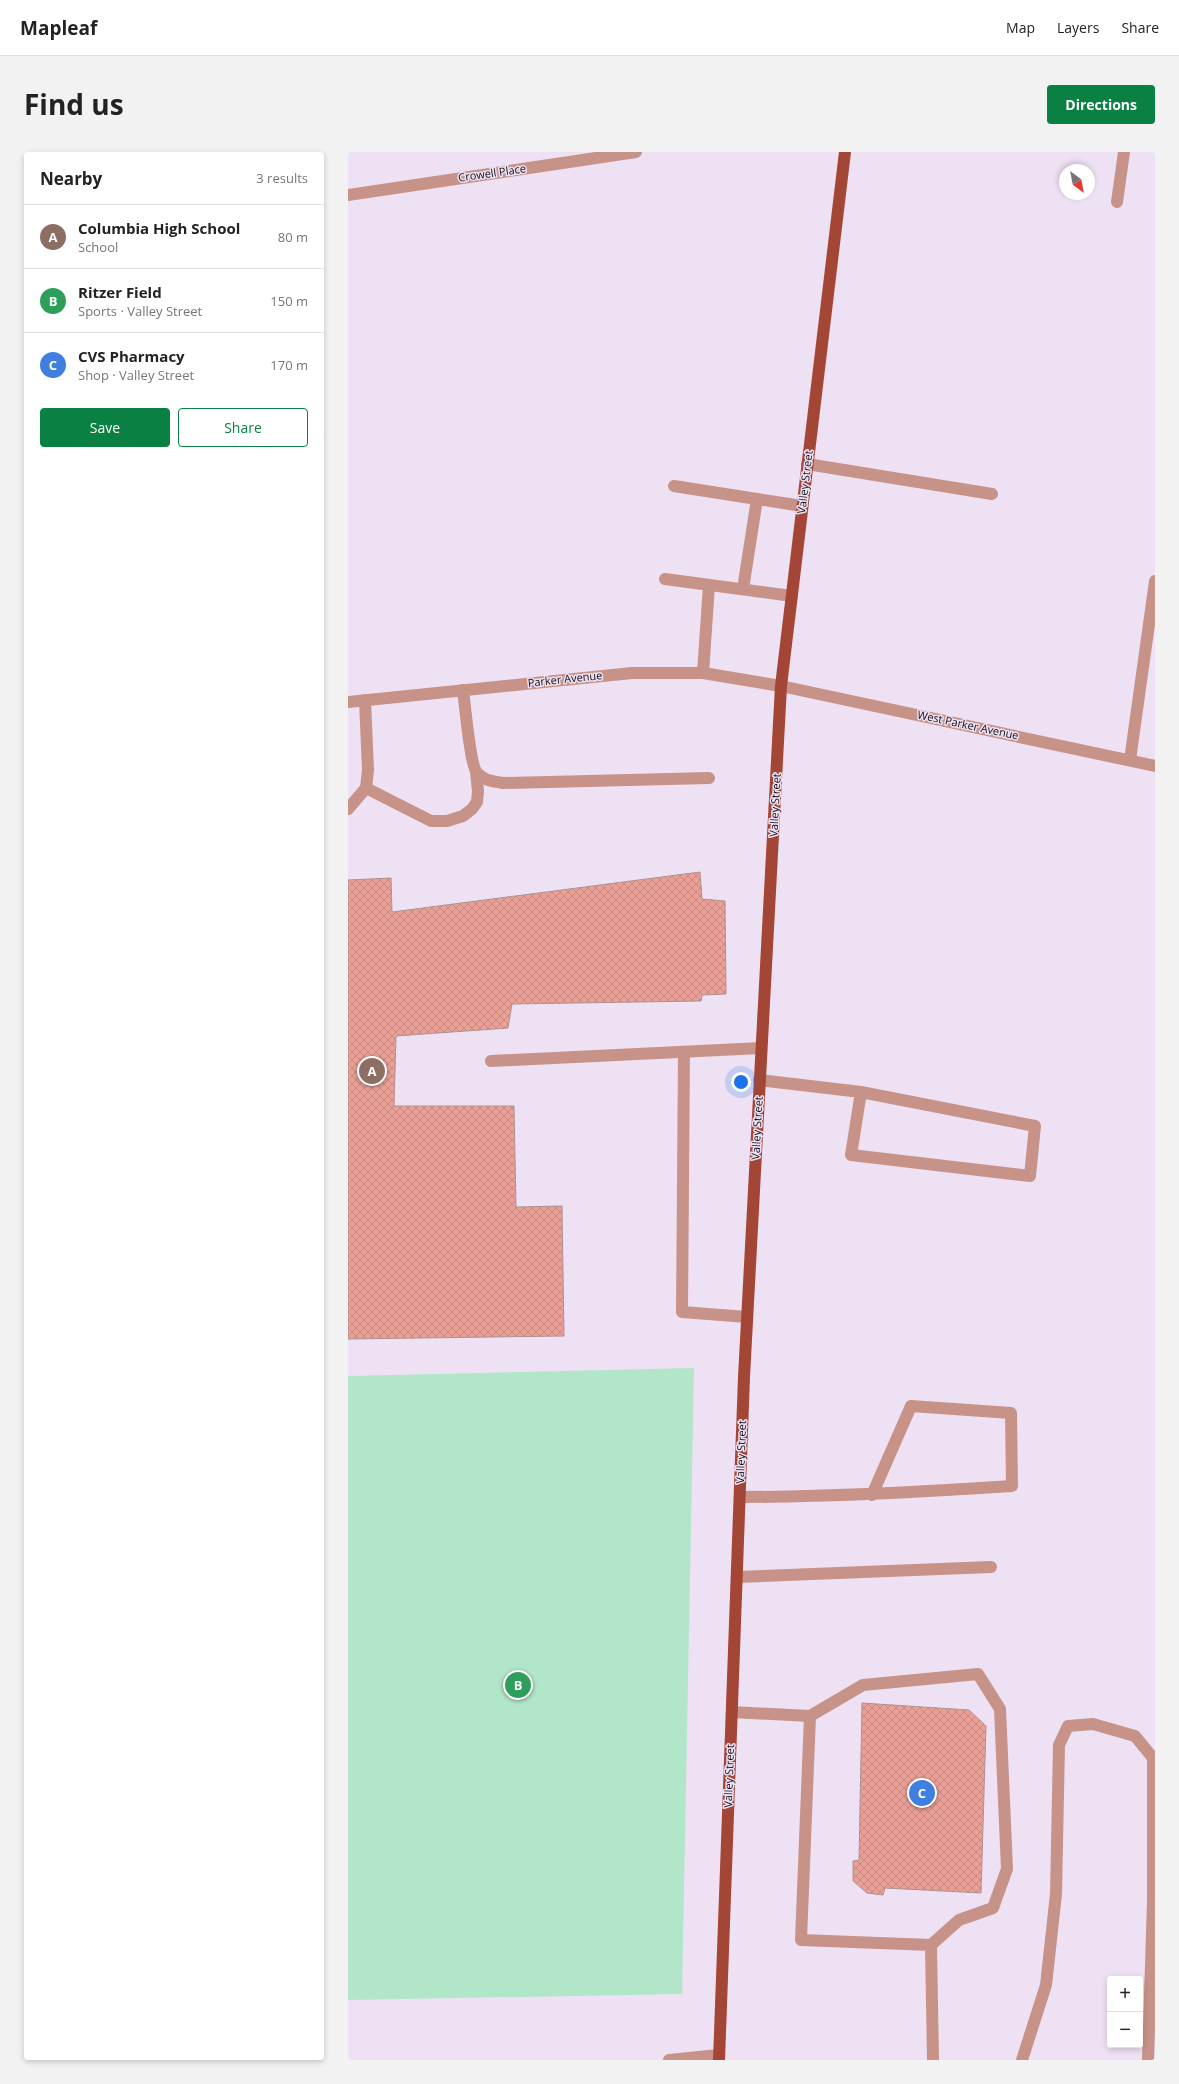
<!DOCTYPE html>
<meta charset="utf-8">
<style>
:root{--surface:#fff;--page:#f2f2f2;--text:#222;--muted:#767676;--line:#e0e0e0;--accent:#0b8043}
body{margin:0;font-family:"Open Sans",sans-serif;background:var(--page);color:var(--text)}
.controls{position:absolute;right:12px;bottom:12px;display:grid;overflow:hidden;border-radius:4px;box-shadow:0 2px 6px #0003}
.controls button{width:36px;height:36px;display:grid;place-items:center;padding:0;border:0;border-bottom:1px solid var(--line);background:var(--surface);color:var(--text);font:20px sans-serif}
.compass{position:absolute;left:711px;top:12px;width:36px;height:36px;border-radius:50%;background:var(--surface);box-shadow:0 2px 6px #0003;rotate:148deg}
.you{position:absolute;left:393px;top:930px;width:14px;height:14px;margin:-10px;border:3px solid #fff;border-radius:50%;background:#1a73e8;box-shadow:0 0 0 6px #1a73e833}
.badge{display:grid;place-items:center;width:26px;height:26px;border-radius:50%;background:var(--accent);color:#fff;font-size:13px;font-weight:700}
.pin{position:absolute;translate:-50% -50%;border:2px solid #fff;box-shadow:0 1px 4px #0006}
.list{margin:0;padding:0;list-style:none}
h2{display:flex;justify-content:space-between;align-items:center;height:52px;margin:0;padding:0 16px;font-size:17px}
h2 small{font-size:13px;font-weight:400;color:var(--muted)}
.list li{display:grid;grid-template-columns:26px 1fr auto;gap:12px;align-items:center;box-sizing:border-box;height:64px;padding:0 16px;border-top:1px solid var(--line)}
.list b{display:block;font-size:15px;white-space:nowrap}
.list p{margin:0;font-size:13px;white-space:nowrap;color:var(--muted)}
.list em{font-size:13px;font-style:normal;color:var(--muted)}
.actions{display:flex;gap:8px;padding:12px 16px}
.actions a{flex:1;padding:9px 0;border:1px solid var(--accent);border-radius:4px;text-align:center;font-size:14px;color:var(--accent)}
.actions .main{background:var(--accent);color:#fff}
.map{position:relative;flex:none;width:807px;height:1908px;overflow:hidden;border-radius:4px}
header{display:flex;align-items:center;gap:24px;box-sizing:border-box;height:56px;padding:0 20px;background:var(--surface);border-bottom:1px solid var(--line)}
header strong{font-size:19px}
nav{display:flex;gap:22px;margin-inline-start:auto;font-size:14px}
.intro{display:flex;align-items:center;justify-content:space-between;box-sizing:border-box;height:96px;padding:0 24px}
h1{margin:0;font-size:28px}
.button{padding:10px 18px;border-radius:4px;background:var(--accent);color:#fff;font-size:14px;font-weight:700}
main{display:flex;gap:24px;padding:0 24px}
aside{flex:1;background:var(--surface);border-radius:4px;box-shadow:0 2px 6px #0003}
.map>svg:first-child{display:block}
.garden{fill:#b1e6c9}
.building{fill:url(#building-cross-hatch);stroke:#ab938f}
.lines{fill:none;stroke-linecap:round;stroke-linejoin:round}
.minor{stroke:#c79287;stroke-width:12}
.major{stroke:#a34636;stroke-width:12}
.labels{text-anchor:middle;stroke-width:3;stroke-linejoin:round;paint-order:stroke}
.street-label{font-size:11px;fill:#120e14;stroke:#efe1f4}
</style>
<header>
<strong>Mapleaf</strong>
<nav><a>Map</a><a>Layers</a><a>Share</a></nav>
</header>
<div class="intro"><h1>Find us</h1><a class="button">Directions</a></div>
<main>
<aside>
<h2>Nearby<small>3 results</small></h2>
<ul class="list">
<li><span class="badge" style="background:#8d6e63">A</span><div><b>Columbia High School</b><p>School</p></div><em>80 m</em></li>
<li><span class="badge" style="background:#2e9e5b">B</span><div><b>Ritzer Field</b><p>Sports · Valley Street</p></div><em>150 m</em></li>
<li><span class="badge" style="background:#3f7fe0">C</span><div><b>CVS Pharmacy</b><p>Shop · Valley Street</p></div><em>170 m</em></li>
</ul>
<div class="actions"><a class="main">Save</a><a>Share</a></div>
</aside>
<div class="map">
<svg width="807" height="1908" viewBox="0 0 807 1908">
<defs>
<pattern id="building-cross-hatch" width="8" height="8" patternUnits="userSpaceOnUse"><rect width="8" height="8" fill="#eaa096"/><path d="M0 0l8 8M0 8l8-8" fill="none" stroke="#c88980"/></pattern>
</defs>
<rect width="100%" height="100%" fill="#efe1f4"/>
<path class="garden" d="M 346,1216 L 334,1842 L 0,1848 L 0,1224 Z"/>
<g class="building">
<path d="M 352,720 L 354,747 L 377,749 L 378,842 L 354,843 L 353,849 L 164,852 L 160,876 L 48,884 L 46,954 L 166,954 L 168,1055 L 214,1054 L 216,1184 L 0,1187 L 0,728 L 43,726 L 44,760 Z"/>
<path d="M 514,1551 L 621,1558 L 638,1574 L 633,1741 L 537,1736 L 535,1743 L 519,1741 L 505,1729 L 505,1709 L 511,1708 Z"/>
</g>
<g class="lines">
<g class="minor">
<path d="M 0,43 L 288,0"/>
<path d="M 769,50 L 776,0"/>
<path d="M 459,312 L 644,342"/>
<path d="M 326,334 L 454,354"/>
<path d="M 317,427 L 444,444"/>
<path d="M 395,437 L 409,347"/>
<path d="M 355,521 L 361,433"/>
<path d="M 115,538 C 117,552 122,613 129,621 C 137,629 145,629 155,631 L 361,626"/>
<path d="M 0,550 L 284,521 L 355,521 L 433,534 L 807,614"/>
<path d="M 782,608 L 807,429"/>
<path d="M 18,636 L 83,669 L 99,669 L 115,664 L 124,657 L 129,650 L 130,639 L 128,620"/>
<path d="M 0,657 L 18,636 L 20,618 L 17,548"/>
<path d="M 336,900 L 334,1160 L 399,1165"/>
<path d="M 143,909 L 413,896"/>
<path d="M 411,928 L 513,940 L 687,974 L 682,1024 L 503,1003 L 513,940"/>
<path d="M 392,1345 C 483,1345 572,1340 664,1334 L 663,1261 L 563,1254 L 524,1343"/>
<path d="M 389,1425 L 643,1415"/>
<path d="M 384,1560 L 462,1564 L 453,1788 L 583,1793 L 585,1908"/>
<path d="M 462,1564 L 515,1533 L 630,1522 L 652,1557 L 659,1717 L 645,1756 L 611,1768 L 583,1793"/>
<path d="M 321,1908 L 371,1903"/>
<path d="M 674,1908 L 698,1833 L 708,1742 L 711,1593 L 720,1574 L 745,1572 L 787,1584 L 805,1606 L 805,1749 L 800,1908"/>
</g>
<path class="major" d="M 371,1908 L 396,1225 L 433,534 L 497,0"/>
</g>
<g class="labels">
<g class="street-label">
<text transform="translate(144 21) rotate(-8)" y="4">Crowell Place</text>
<text transform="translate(457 330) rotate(-83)" y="4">Valley Street</text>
<text transform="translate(217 527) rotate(-6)" y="4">Parker Avenue</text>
<text transform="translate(620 573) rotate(12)" y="4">West Parker Avenue</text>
<text transform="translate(427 653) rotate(-87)" y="4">Valley Street</text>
<text transform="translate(409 976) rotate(-87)" y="4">Valley Street</text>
<text transform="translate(393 1300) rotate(-88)" y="4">Valley Street</text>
<text transform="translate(381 1624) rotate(-88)" y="4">Valley Street</text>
</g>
</g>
</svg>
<div class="controls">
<button>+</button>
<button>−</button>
</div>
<svg class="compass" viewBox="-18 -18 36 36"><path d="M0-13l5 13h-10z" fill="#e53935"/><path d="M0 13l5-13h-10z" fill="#767676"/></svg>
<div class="you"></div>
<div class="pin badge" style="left:24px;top:919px;background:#8d6e63">A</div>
<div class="pin badge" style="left:170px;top:1533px;background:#2e9e5b">B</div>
<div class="pin badge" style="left:574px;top:1641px;background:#3f7fe0">C</div>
</div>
</main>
